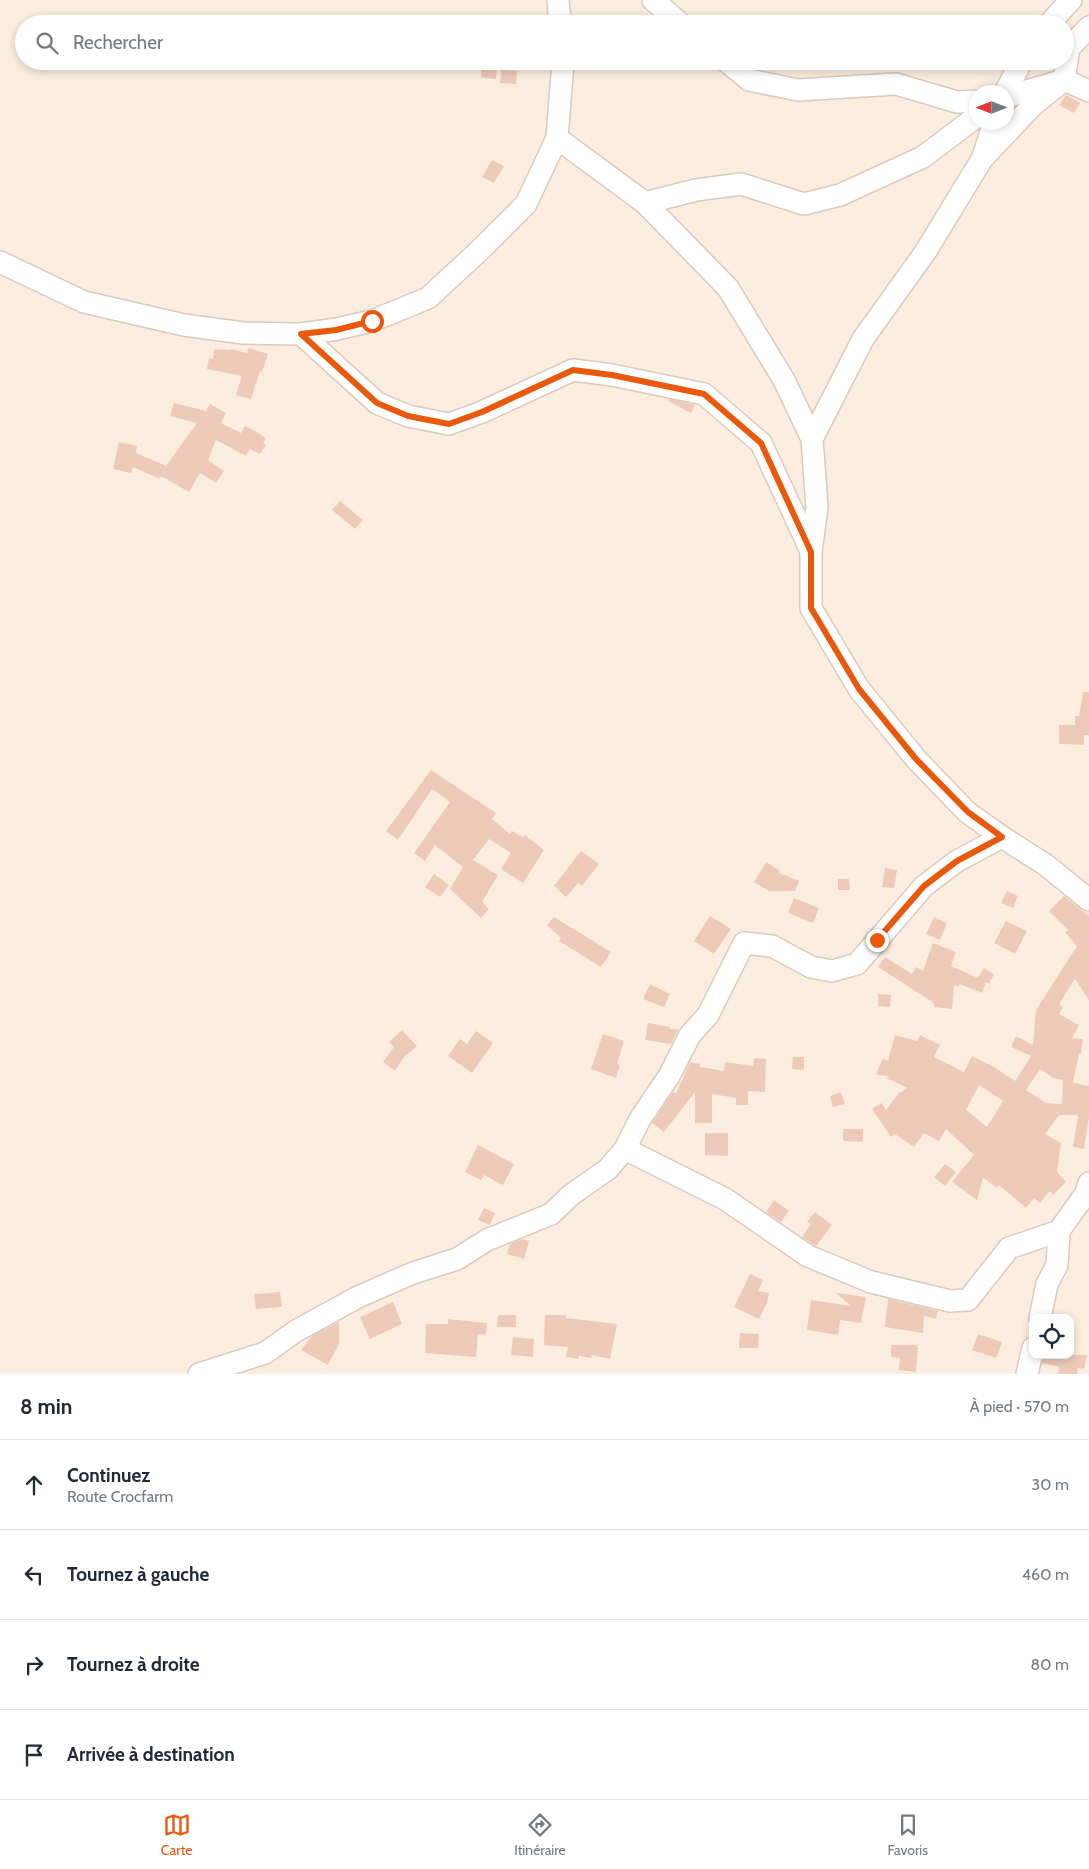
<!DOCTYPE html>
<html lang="fr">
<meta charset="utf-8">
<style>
:root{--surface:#fff;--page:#f6f6f7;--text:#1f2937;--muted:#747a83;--line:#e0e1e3;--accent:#ea580c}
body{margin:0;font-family:Cabin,sans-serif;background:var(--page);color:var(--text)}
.controls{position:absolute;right:15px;bottom:15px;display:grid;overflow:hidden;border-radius:10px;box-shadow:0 2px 8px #0003}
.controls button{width:45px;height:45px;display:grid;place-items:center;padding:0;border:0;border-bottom:1px solid var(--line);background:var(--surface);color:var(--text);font:25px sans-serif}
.compass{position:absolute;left:969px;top:85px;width:45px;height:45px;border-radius:50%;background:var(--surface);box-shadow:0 2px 8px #0003;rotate:270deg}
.stop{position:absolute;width:15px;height:15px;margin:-11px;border:4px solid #ea580c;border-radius:50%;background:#fff}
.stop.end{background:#ea580c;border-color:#fff;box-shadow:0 1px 5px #0008}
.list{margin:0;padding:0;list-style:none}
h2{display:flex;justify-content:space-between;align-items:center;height:65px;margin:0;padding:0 20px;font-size:21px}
h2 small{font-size:16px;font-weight:400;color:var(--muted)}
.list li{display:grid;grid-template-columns:32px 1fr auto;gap:15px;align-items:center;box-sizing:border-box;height:90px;padding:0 20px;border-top:1px solid var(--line)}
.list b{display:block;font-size:19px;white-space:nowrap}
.list p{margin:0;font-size:16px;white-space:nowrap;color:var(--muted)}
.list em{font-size:16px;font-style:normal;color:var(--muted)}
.icon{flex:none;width:28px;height:28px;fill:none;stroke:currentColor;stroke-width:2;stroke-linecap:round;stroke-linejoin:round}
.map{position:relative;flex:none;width:1089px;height:1374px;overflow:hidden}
.search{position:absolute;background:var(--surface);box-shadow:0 2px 8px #0003;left:15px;right:15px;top:15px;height:55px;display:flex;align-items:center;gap:12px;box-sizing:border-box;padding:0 18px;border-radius:28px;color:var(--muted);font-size:19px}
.sheet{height:425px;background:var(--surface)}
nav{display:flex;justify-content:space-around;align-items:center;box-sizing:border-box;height:70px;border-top:1px solid var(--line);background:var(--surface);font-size:14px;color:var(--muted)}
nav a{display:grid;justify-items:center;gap:2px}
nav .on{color:var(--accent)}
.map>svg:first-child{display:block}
.building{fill:#eecab9;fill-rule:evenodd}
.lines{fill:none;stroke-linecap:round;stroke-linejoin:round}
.minor-casing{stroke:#decabc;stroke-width:24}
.minor{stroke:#fff;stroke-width:21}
.route{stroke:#ea580c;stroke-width:6}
</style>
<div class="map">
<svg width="1089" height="1374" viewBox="0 0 1089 1374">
<rect width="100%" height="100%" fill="#fbeee0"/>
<g class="building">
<path d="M 481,67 L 497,67 L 496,79 L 481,78 Z"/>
<path d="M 501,70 L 517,71 L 516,84 L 500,83 Z"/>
<path d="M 1066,95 L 1080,103 L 1074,113 L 1059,105 Z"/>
<path d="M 492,160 L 504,166 L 494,183 L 482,177 Z"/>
<path d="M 249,348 L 268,354 L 262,372 L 260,371 L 251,399 L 236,395 L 242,376 L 207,369 L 209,358 L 213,359 L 214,349 L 230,350 L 230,349 L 247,353 Z"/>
<path d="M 669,399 L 695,405 L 691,413 L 668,401 Z"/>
<path d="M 174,403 L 206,411 L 210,404 L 226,413 L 221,423 L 241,433 L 245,426 L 255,431 L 266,438 L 263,443 L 266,445 L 260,454 L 250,449 L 246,456 L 216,440 L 208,460 L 224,471 L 216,483 L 200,473 L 189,492 L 161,476 L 160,479 L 133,467 L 131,473 L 113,469 L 119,442 L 137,446 L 136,453 L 166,466 L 197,423 L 170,416 Z"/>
<path d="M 340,501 L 363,520 L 355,529 L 332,510 Z"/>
<path d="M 1083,692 L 1089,692 L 1089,735 L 1084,735 L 1084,745 L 1059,744 L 1059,725 L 1075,725 L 1075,716 L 1079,716 Z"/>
<path d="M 431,770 L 496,813 L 492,819 L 510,834 L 512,831 L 523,837 L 525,835 L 544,850 L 523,883 L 501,869 L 511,853 L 489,839 L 473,860 L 498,875 L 482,902 L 489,909 L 481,918 L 450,889 L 463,867 L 435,845 L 425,861 L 414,853 L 450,802 L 432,789 L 398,840 L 386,831 Z"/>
<path d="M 581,851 L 599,864 L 582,886 L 578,883 L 566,897 L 554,886 Z"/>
<path d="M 766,862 L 780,871 L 779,873 L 799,881 L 795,891 L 769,891 L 754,882 Z"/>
<path d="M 885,868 L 897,870 L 894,888 L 882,887 Z"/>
<path d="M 434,874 L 449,885 L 440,897 L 425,887 Z"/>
<path d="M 838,879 L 849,879 L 850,890 L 838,890 Z"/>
<path d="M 1007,891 L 1018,896 L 1013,908 L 1001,903 Z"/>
<path d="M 1064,896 L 1089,916 L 1089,1000 L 1075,979 L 1059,1004 L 1063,1007 L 1059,1014 L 1079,1025 L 1072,1038 L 1083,1039 L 1081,1054 L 1079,1054 L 1073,1083 L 1089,1086 L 1089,1117 L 1084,1149 L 1073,1147 L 1078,1115 L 1059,1115 L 1045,1134 L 1061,1143 L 1057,1172 L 1066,1182 L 1053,1195 L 1050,1191 L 1040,1203 L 1034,1198 L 1026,1208 L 999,1185 L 997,1188 L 983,1178 L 977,1200 L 952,1182 L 974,1155 L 946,1129 L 939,1141 L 924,1133 L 914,1147 L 895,1134 L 891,1137 L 872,1109 L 882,1103 L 886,1110 L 899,1093 L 908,1088 L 886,1078 L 890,1077 L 876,1074 L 883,1058 L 888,1061 L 895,1035 L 917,1041 L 920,1035 L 940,1045 L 934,1057 L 964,1072 L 972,1056 L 994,1067 L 1015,1081 L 1031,1056 L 1011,1047 L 1016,1036 L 1033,1045 L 1036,1010 L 1077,946 L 1065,932 L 1068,930 L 1049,911 ZM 1040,1069 L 1053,1078 L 1063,1080 L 1062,1104 L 1046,1103 L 1026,1090 ZM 979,1085 L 1003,1101 L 987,1127 L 966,1110 Z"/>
<path d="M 794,898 L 819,908 L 813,923 L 788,913 Z"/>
<path d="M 710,916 L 731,929 L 714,954 L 694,941 Z"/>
<path d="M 554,917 L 611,952 L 601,967 L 559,941 L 561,938 L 547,925 Z"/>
<path d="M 934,917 L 947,923 L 940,940 L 926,934 Z"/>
<path d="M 1006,921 L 1027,931 L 1015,954 L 994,943 Z"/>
<path d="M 933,943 L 956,952 L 951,966 L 978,978 L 984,968 L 994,974 L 989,984 L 986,982 L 982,993 L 960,984 L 958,987 L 954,985 L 952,1009 L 934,1007 L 934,1003 L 878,967 L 885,957 L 912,974 L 916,967 L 923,971 Z"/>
<path d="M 650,984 L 670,994 L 664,1007 L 643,999 Z"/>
<path d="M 878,994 L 891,995 L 890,1007 L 878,1006 Z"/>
<path d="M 648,1023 L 670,1027 L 670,1029 L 679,1029 L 671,1044 L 645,1040 Z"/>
<path d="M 402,1030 L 417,1046 L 403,1058 L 395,1071 L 383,1062 L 394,1047 L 389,1042 Z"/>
<path d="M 476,1031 L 493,1043 L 472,1073 L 448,1056 L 460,1039 L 467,1044 Z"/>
<path d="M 603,1034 L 624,1041 L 617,1064 L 620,1065 L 616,1078 L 591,1069 Z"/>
<path d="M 793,1057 L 804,1057 L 804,1070 L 792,1069 Z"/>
<path d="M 754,1058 L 766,1059 L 765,1092 L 748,1091 L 748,1105 L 736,1105 L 736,1098 L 712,1094 L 712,1123 L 695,1123 L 695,1092 L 664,1132 L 652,1123 L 673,1092 L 676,1094 L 690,1062 L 700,1064 L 700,1067 L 724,1071 L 725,1062 L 753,1066 Z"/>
<path d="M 841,1092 L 845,1104 L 833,1107 L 830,1096 Z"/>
<path d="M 843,1129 L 863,1129 L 863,1142 L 843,1141 Z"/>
<path d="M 705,1133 L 728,1133 L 728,1156 L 705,1155 Z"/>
<path d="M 478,1145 L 514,1164 L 503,1185 L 484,1175 L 481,1180 L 465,1172 Z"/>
<path d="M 945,1164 L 956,1172 L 945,1186 L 934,1177 Z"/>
<path d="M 774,1200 L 789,1211 L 781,1222 L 766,1212 Z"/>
<path d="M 484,1208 L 495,1213 L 490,1225 L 478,1220 Z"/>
<path d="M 815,1212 L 832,1225 L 816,1246 L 802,1237 L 811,1224 L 807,1222 Z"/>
<path d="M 522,1239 L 529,1241 L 524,1259 L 507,1254 L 510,1244 Z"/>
<path d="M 750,1274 L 763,1280 L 758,1291 L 769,1293 L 767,1303 L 759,1319 L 734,1307 Z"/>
<path d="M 280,1292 L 282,1307 L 256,1309 L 254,1294 Z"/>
<path d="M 836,1293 L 866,1297 L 861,1323 L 840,1320 L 838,1335 L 807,1330 L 811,1300 L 851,1306 Z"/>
<path d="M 888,1299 L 938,1311 L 936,1319 L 924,1316 L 923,1333 L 885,1327 Z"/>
<path d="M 393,1302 L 402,1324 L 370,1339 L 360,1317 Z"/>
<path d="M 498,1315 L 516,1315 L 516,1327 L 497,1327 Z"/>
<path d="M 545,1315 L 566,1315 L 566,1318 L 617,1324 L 610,1359 L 592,1355 L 591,1358 L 579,1356 L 579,1359 L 566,1357 L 568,1347 L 544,1345 Z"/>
<path d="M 448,1319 L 487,1323 L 486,1335 L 478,1334 L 476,1357 L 425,1353 L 426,1324 L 448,1324 Z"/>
<path d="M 339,1322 L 339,1344 L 328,1365 L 301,1350 L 312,1336 Z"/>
<path d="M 740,1333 L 759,1334 L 758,1348 L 739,1348 Z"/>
<path d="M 978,1334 L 1002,1342 L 996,1358 L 972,1350 Z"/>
<path d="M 513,1337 L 534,1339 L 533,1357 L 511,1355 Z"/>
<path d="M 891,1345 L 918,1345 L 916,1372 L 899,1370 L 900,1358 L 891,1357 Z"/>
<path d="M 1044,1355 L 1087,1355 L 1084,1369 L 1078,1368 L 1077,1374 L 1058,1374 L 1059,1367 L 1042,1363 Z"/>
</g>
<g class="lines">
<defs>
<g id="minor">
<path d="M 558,0 L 560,24"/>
<path d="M 653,0 L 681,24"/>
<path d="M 1049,24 L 1071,0"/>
<path d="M 726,61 L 749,80 L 798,90 L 896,84 L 957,102 L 976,101"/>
<path d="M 1005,92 L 1022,61"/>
<path d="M 1006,97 L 1064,80 L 1089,91"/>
<path d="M 557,138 L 645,203 L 728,288 L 784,380 L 812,439 L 817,507 L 811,552 L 811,608 L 859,689 L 916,759 L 967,812 L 1002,837 L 1046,865 L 1089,900"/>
<path d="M 984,154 L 994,122"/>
<path d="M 645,203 L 696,190 L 741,184 L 804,204 L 840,195 L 923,157 L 976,117"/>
<path d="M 0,262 L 84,302 L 184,325 L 243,333 L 301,334 L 337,329 L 372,321 L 428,298 L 480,250 L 526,204 L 557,138 L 563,61"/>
<path d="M 301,334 L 377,403 L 408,416 L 449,424 L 482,412 L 573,370 L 612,375 L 704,394 L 761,443 L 811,551"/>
<path d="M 812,439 L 863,339 L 926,251 L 982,159 L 1032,106 L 1064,80 L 1069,48 L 1089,27"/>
<path d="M 625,1149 L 725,1199 L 808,1256 L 871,1282 L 950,1301 L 968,1300 L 1009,1248 L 1059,1231"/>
<path d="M 1040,1318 L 1047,1284 L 1057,1265 L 1059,1231 L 1086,1193 L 1089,1183"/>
<path d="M 199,1374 L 265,1353 L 296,1331 L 358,1297 L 413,1273 L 457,1259 L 487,1240 L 551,1214 L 571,1195 L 608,1169 L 625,1149 L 640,1119 L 669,1076 L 690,1035 L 708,1015 L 744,943 L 772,946 L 811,967 L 832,971 L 857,964 L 924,886 L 957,861 L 1002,837"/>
<path d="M 1027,1374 L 1033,1348"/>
</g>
</defs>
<use href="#minor" class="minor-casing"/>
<use href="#minor" class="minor"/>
</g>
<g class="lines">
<path class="route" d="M 372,321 L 336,330 L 301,334 L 377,403 L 408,416 L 449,424 L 482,412 L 573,370 L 612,375 L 704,394 L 761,443 L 811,552 L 811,608 L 859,689 L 916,759 L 968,812 L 1002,837 L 957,861 L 924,886 L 877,940"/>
</g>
</svg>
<div class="controls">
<button><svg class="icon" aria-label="locate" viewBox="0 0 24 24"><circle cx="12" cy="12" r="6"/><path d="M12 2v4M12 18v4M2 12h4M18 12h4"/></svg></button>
</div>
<svg class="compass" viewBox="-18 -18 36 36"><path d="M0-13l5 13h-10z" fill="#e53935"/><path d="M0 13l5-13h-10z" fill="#747a83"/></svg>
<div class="stop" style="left:372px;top:321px"></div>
<div class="stop end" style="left:877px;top:940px"></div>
<div class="search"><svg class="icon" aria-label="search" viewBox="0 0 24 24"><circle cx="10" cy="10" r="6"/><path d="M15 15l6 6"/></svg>Rechercher</div>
</div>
<section class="sheet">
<h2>8 min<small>À pied · 570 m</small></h2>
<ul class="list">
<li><svg class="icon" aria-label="ahead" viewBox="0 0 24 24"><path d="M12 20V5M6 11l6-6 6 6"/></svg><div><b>Continuez</b><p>Route Crocfarm</p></div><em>30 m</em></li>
<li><svg class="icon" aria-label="left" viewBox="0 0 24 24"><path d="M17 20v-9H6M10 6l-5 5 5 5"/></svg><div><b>Tournez à gauche</b></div><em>460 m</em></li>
<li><svg class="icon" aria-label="right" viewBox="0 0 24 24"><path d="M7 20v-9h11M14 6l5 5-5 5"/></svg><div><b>Tournez à droite</b></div><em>80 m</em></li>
<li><svg class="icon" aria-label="arrive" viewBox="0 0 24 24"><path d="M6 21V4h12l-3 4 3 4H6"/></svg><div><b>Arrivée à destination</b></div></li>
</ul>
</section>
<nav>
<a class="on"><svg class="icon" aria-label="map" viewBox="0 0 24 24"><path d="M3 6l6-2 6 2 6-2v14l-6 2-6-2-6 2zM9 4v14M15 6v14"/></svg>Carte</a>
<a><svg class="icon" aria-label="directions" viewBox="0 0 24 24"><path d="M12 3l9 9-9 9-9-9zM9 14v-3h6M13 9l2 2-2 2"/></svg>Itinéraire</a>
<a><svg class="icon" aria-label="saved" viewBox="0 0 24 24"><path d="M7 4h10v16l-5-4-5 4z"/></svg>Favoris</a>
</nav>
